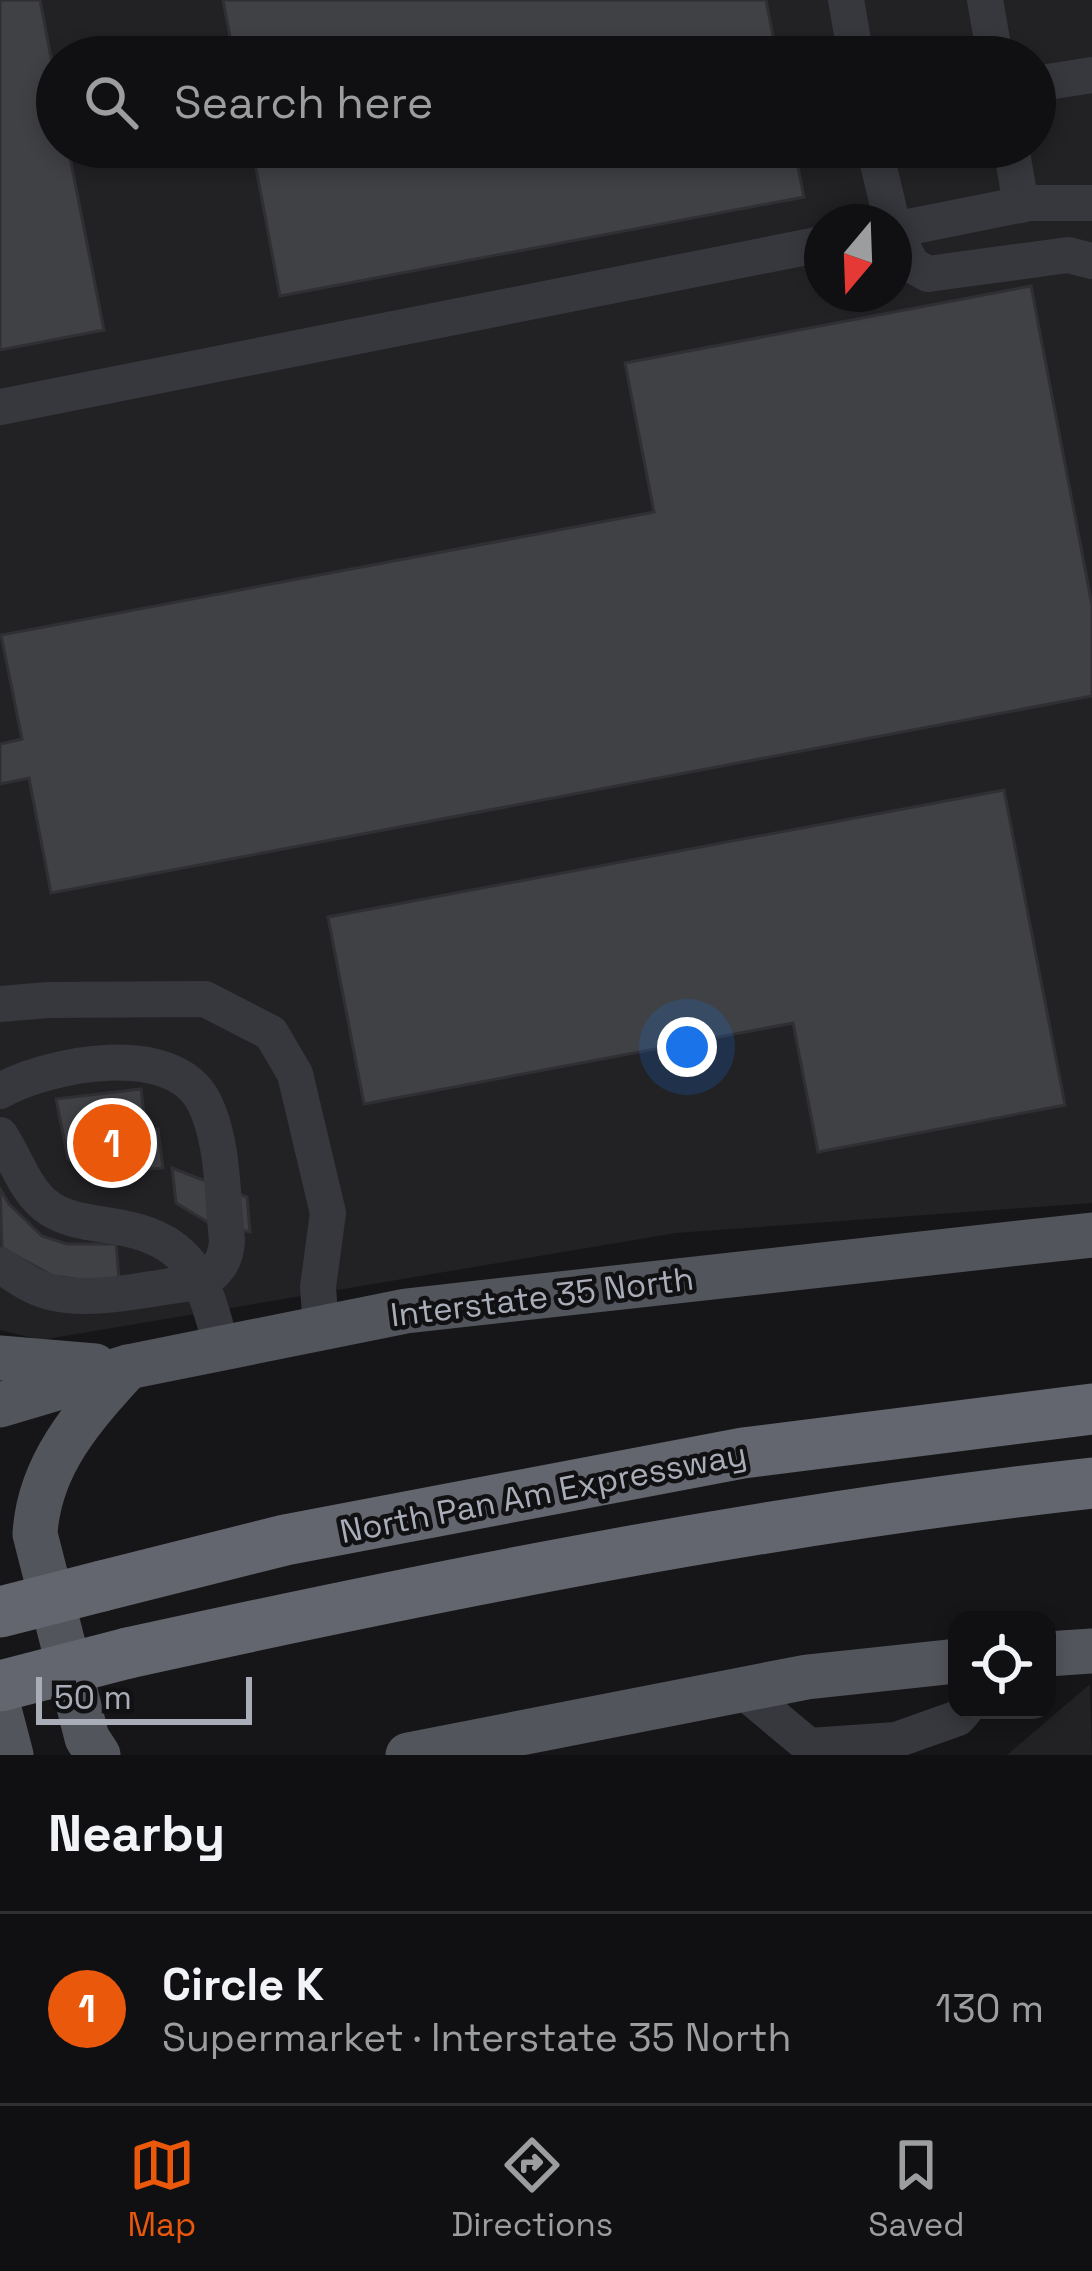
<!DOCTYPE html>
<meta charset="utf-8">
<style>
:root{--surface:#101012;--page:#19191b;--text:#f1f3f6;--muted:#9c9d9f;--line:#303032;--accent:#ea580c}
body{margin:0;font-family:"Space Grotesk",sans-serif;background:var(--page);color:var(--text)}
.controls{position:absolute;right:36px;bottom:36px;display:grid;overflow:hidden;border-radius:24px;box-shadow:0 6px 18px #0003}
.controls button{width:108px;height:108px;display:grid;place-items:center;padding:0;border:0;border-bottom:3px solid var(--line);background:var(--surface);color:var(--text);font:60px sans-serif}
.compass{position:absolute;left:804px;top:204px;width:108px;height:108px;border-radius:50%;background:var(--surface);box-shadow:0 6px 18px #0003;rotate:199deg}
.scale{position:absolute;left:36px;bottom:30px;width:216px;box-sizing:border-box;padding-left:12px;border:6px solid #a8adb8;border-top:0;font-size:33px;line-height:42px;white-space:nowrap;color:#a8adb8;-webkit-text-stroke:9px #111113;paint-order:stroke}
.you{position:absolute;left:687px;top:1047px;width:42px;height:42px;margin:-30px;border:9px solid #fff;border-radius:50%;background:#1a73e8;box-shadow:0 0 0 18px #1a73e833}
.badge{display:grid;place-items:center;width:78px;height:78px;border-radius:50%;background:var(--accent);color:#fff;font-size:39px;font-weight:700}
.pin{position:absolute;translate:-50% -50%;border:6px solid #fff;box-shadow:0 3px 12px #0006}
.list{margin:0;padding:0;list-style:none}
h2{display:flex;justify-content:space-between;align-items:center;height:156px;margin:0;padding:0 48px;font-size:51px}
h2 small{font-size:39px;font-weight:400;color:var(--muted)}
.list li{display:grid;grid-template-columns:78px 1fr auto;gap:36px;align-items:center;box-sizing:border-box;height:192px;padding:0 48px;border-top:3px solid var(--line)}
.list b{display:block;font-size:45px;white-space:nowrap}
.list p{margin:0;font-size:39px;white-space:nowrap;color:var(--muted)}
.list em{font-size:39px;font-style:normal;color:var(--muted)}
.icon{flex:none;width:66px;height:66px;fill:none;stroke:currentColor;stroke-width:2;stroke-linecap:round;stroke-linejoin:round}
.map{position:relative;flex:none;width:1092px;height:1755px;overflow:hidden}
.search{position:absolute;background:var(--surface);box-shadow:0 6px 18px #0003;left:36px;right:36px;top:36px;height:132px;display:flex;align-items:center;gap:30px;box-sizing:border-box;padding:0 42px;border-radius:66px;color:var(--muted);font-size:45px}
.sheet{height:348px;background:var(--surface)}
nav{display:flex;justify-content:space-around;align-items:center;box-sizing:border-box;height:168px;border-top:3px solid var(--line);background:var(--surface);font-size:33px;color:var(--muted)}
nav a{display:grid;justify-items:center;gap:6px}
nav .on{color:var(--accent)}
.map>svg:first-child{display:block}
.built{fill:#222225;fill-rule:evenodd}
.building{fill:#404145;stroke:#303034;stroke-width:3}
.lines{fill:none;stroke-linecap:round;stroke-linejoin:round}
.minor{stroke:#37383d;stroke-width:36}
.major{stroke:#53555c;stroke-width:45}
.highway{stroke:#63666e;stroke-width:51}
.highway-bridge{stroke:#63666e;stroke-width:51}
.labels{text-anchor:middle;stroke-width:9;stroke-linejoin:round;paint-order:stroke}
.street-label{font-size:33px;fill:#a8adb8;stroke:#111113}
</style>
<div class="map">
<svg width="1092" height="1755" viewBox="0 0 1092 1755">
<rect width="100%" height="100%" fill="#161618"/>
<g class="built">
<path d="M 0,0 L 1092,0 L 1092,1203 L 676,1233 L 41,1340 L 0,1330 ZM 57,57 L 1035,57 L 1035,147 L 57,147 ZM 822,222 L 894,222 L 894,294 L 822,294 Z"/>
<path d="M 1090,1684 L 1092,1755 L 1007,1755 Z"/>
</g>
<g class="building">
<path d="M 0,0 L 40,0 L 57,89 L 57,147 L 68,147 L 104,330 L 0,350 Z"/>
<path d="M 223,0 L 766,0 L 777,57 L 234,57 Z"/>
<path d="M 252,147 L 794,147 L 804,197 L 280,296 Z"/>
<path d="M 1031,286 L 1092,605 L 1092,696 L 51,893 L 29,778 L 0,784 L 0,744 L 22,739 L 1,635 L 654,512 L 625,363 Z"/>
<path d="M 1004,790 L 1065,1105 L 818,1152 L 793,1023 L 364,1104 L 328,917 Z"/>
<path d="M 141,1089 L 146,1131 L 158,1129 L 163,1168 L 93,1174 L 68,1159 L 56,1099 Z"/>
<path d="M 172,1168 L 247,1197 L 250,1232 L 211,1224 L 176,1203 Z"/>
<path d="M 0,1189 L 9,1204 L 42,1236 L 67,1244 L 116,1244 L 119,1278 L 88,1281 L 53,1276 L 2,1248 Z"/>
</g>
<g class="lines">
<g class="minor">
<path d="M 846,0 L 856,57"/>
<path d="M 985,0 L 995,57"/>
<path d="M 1035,84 L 1092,75"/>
<path d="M 874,147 L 892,222"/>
<path d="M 1011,147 L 1021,205"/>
<path d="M 894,230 L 1029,203 L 1092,203"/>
<path d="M 894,231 L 912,265 L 928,274 L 1068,255 L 1092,261"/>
<path d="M 0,407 L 822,244"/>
<path d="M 0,1004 L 48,1000 L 205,999 L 271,1033 L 295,1074 L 328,1213 L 318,1287 L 321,1328"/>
<path d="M 0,1091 C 49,1064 172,1039 204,1102 C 224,1141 222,1197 227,1240 C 226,1260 219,1269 204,1281 C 161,1286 91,1304 50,1292 C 31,1287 16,1276 0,1265"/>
<path d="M 0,1135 C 15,1157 24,1188 45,1205 C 62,1219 85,1222 106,1225 C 192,1237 202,1274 222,1349"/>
<path d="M 742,1690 L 809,1746 L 896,1740 L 958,1718 L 965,1710"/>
</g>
<g class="major">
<path d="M 0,1358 L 95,1366"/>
<path d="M 0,1405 L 128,1367 L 406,1311 L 1092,1235"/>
<path d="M 1047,1654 L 1092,1651"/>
<path d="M 0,1713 L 11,1755"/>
<path d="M 98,1755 L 87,1738 L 35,1534 C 39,1465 83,1416 128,1367"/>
<path d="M 408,1755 L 807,1677 L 957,1661"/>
</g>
<g class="highway">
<path d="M 102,1586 L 285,1540 L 743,1453 L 1092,1409"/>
<path d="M 128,1653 C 447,1583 767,1519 1092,1483"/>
</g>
<g class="highway-bridge">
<path d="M 0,1612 L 102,1586"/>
<path d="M 0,1686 L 128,1653"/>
</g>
</g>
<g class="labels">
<g class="street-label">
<text transform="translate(542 1296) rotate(-7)" y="12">Interstate 35 North</text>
<text transform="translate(543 1492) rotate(-11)" y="12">North Pan Am Expressway</text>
</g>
</g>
</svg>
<div class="controls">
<button><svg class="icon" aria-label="locate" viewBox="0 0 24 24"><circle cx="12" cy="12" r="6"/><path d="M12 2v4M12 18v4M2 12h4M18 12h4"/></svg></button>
</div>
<svg class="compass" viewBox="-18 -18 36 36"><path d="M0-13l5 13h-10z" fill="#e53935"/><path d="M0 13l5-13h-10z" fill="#9c9d9f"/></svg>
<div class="scale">50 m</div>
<div class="you"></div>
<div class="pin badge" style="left:112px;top:1143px">1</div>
<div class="search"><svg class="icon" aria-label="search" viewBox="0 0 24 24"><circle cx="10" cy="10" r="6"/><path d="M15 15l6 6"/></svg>Search here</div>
</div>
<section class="sheet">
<h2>Nearby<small></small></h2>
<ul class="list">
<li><span class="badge">1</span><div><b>Circle K</b><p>Supermarket · Interstate 35 North</p></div><em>130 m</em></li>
</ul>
</section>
<nav>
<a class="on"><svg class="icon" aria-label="map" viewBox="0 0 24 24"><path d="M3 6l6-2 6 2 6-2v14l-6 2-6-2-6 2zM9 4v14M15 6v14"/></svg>Map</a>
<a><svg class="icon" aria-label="directions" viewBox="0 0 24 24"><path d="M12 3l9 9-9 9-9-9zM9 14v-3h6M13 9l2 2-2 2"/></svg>Directions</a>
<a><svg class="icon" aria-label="saved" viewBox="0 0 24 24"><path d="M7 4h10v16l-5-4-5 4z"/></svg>Saved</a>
</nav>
